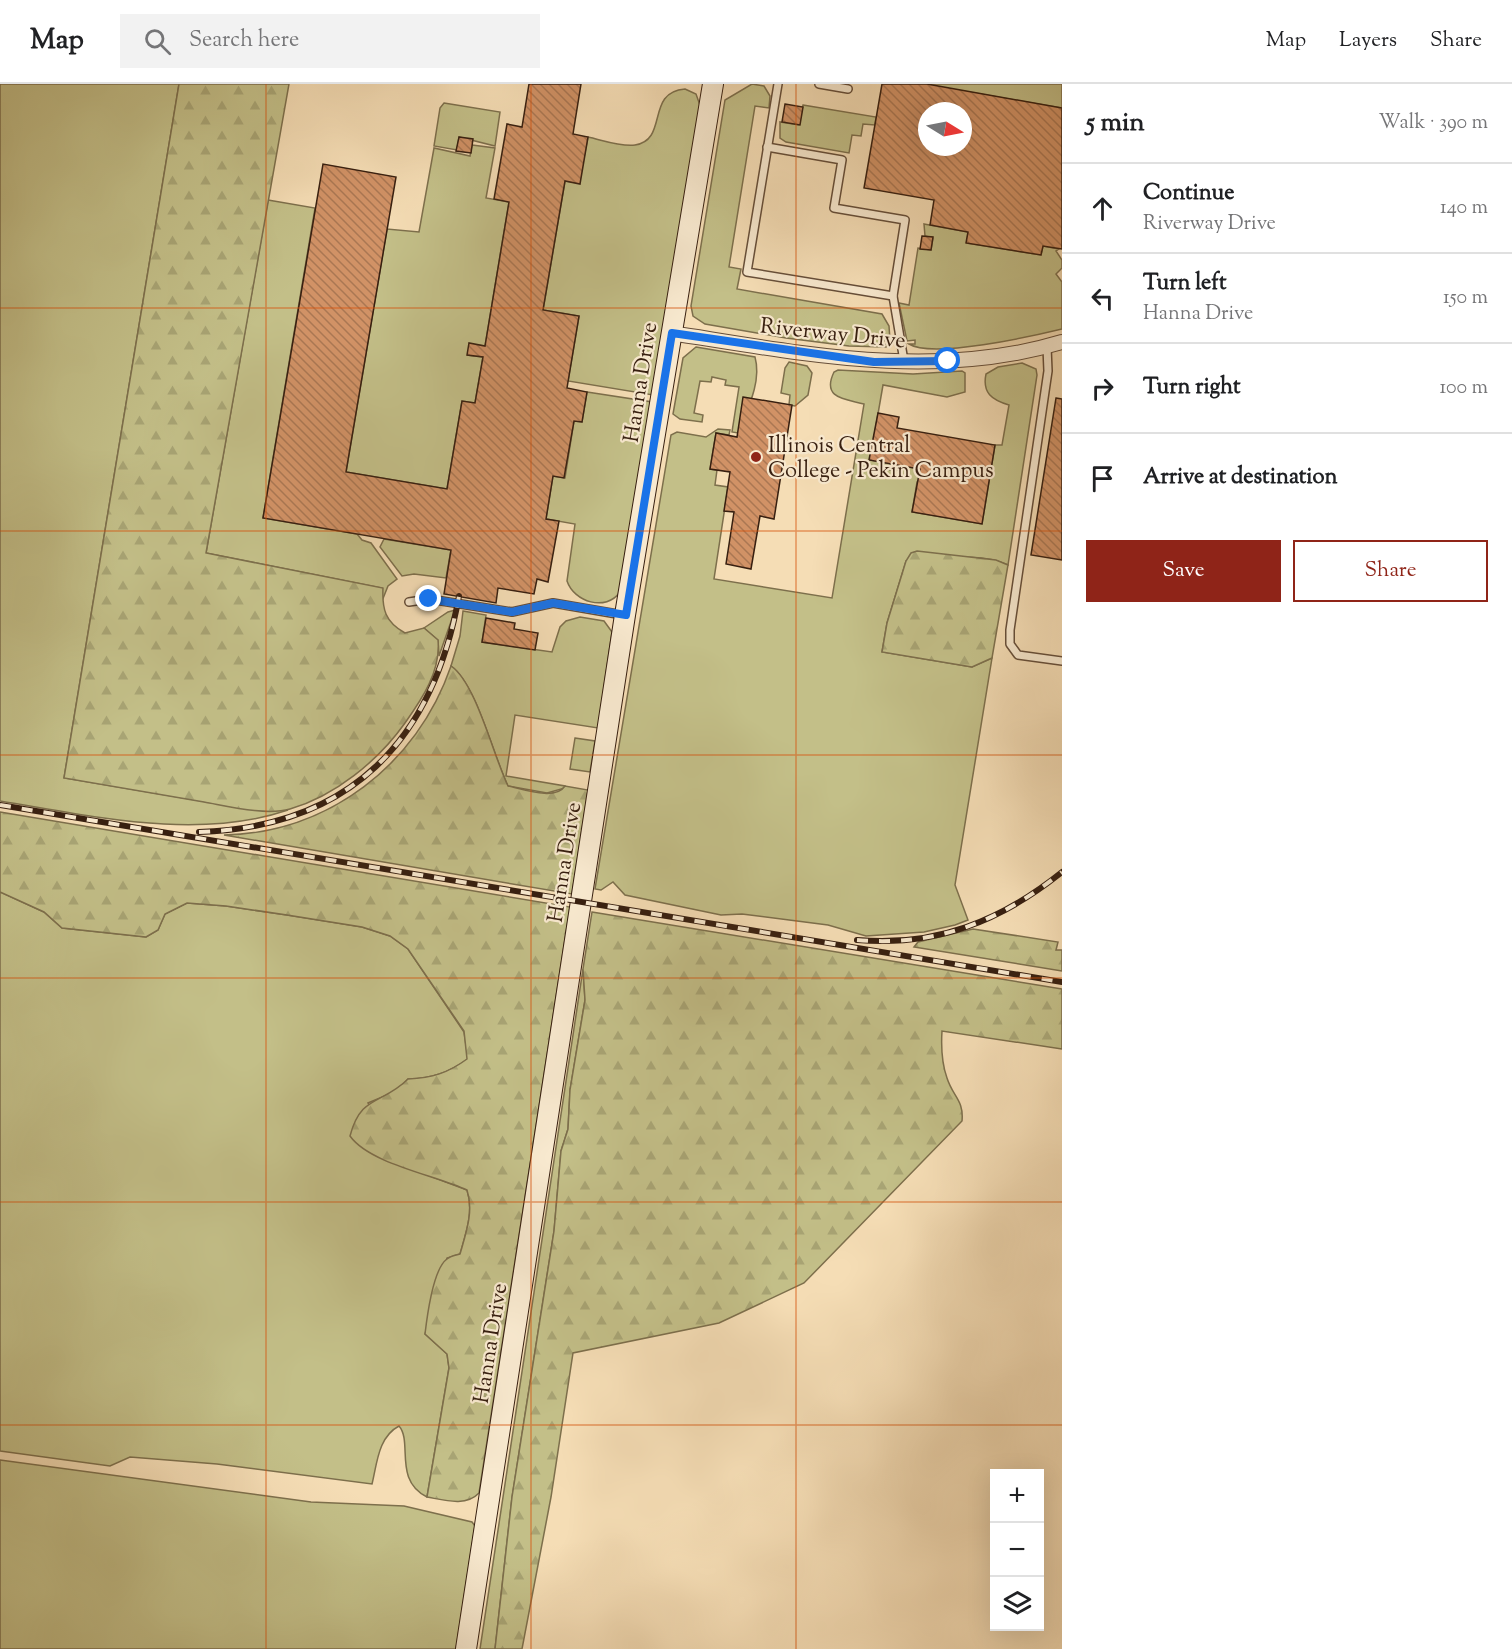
<!DOCTYPE html>
<meta charset="utf-8">
<style>
:root{--surface:#fff;--page:#f2f2f2;--text:#202124;--muted:#757577;--line:#e0e0e0;--accent:#8f2418}
body{margin:0;font-family:"Sorts Mill Goudy",serif;background:var(--page);color:var(--text)}
.controls{position:absolute;right:18px;bottom:18px;display:grid;overflow:hidden;border-radius:0px;box-shadow:0 6px 24px #0002}
.controls button{width:54px;height:54px;display:grid;place-items:center;padding:0;border:0;border-bottom:2px solid var(--line);background:var(--surface);color:var(--text);font:30px sans-serif}
.compass{position:absolute;left:918px;top:18px;width:54px;height:54px;border-radius:50%;background:var(--surface);box-shadow:0 6px 24px #0002;rotate:100deg}
.stop{position:absolute;width:18px;height:18px;margin:-14px;border:4px solid #1a73e8;border-radius:50%;background:#fff}
.stop.end{background:#1a73e8;border-color:#fff;box-shadow:0 2px 6px #0008}
.list{margin:0;padding:0;list-style:none}
h2{display:flex;justify-content:space-between;align-items:center;height:78px;margin:0;padding:0 24px;font-size:26px}
h2 small{font-size:20px;font-weight:400;color:var(--muted)}
.list li{display:grid;grid-template-columns:39px 1fr auto;gap:18px;align-items:center;box-sizing:border-box;height:90px;padding:0 24px;border-top:2px solid var(--line)}
.list b{display:block;font-size:22px;white-space:nowrap}
.list p{margin:0;font-size:20px;white-space:nowrap;color:var(--muted)}
.list em{font-size:20px;font-style:normal;color:var(--muted)}
.actions{display:flex;gap:12px;padding:18px 24px}
.actions a{flex:1;padding:14px 0;border:2px solid var(--accent);border-radius:0px;text-align:center;font-size:21px;color:var(--accent)}
.actions .main{background:var(--accent);color:#fff}
.icon{flex:none;width:33px;height:33px;fill:none;stroke:currentColor;stroke-width:2;stroke-linecap:round;stroke-linejoin:round}
.map{position:relative;flex:none;width:1062px;height:1565px;overflow:hidden}
header{display:flex;align-items:center;gap:36px;box-sizing:border-box;height:84px;padding:0 30px;background:var(--surface);border-bottom:2px solid var(--line)}
header strong{font-size:28px}
nav{display:flex;gap:33px;margin-inline-start:auto;font-size:21px}
.search{width:420px;height:54px;background:var(--page);display:flex;align-items:center;gap:15px;box-sizing:border-box;padding:0 21px;border-radius:0px;color:var(--muted);font-size:22px}
main{display:flex}
aside{flex:1;background:var(--surface)}
.map>svg:first-child{display:block}
.green{fill:#c3bf88;stroke:#7d6f4c;stroke-width:1.5}
.forest{fill:url(#forest-firs);stroke:#7d6f4c;stroke-width:1.5}
.building{fill:url(#building-back-hatch);stroke:#371f10;stroke-width:1.5;fill-rule:evenodd}
.lines{fill:none;stroke-linecap:round;stroke-linejoin:round}
.lane-casing{stroke:#664e39;stroke-width:10}
.street-casing{stroke:#664e39;stroke-width:16}
.secondary-casing{stroke:#371f10;stroke-width:22}
.lane{stroke:#f8e9cf;stroke-width:7}
.street{stroke:#f8e9cf;stroke-width:14}
.secondary{stroke:#f8e9cf;stroke-width:20}
.rail-casing{stroke:#371f10;stroke-width:6}
.rail{stroke:#f8e9cf;stroke-width:4;stroke-dasharray:11;stroke-linecap:butt}
.route{stroke:#1a73e8;stroke-width:8}
.grid{fill:none;stroke:#d6530c;stroke-width:1.5;stroke-opacity:0.55}
.poi-dot{fill:#8f2418;stroke:#f8e9cf;stroke-width:2}
.labels{text-anchor:middle;stroke-width:4.5;stroke-linejoin:round;paint-order:stroke}
.street-label{font-size:22px;fill:#371f10;stroke:#f8e9cf}
.poi-label{font-size:22px;fill:#371f10;stroke:#f8e9cf;text-anchor:start}
</style>
<header>
<strong>Map</strong>
<div class="search"><svg class="icon" aria-label="search" viewBox="0 0 24 24"><circle cx="10" cy="10" r="6"/><path d="M15 15l6 6"/></svg>Search here</div>
<nav><a>Map</a><a>Layers</a><a>Share</a></nav>
</header>
<main>
<div class="map">
<svg width="1062" height="1565" viewBox="0 0 1062 1565">
<defs>
<pattern id="forest-firs" width="22" height="20" patternUnits="userSpaceOnUse" patternTransform="scale(1.5)"><rect width="22" height="20" fill="#c3bf88"/><path d="M5 1l3.5 6h-7zM16 11l3.5 6h-7z" fill="#a8a474"/></pattern>
<pattern id="building-back-hatch" width="6" height="6" patternUnits="userSpaceOnUse" patternTransform="scale(1.5)"><rect width="6" height="6" fill="#d19266"/><path d="M-1 5l2 2M0 0l6 6M5-1l2 2" fill="none" stroke="#aa7753"/></pattern>
</defs>
<rect width="100%" height="100%" fill="#f5ddb5"/>
<filter id="stains"><feTurbulence type="fractalNoise" baseFrequency=".00333" numOctaves="4"/><feColorMatrix values="0 0 0 0 .2 0 0 0 0 .09 0 0 0 0 .02 0 0 0 .5 -.17"/></filter>
<radialGradient id="worn" r=".72"><stop offset=".6" stop-color="#630" stop-opacity="0"/><stop offset="1" stop-color="#630" stop-opacity=".3"/></radialGradient>
<g class="green">
<path d="M 0,0 L 179,0 L 64,694 L 249,725 L 288,726 C 197,757 93,732 0,717 Z"/>
<path d="M 752,0 L 764,2 L 770,12 L 769,24 L 755,22 L 729,183 L 741,185 L 737,205 L 882,230 L 889,242 L 890,256 L 882,257 L 883,260 L 889,261 L 886,263 L 849,262 L 786,254 L 705,240 L 693,232 L 691,222 L 725,16 Z"/>
<path d="M 927,0 L 1062,0 L 1062,24 L 927,1 Z"/>
<path d="M 685,5 L 696,10 L 701,24 L 653,311 L 568,297 L 579,232 L 543,226 L 565,97 L 579,99 L 588,53 C 602,56 621,63 635,61 C 669,56 645,8 685,5 Z"/>
<path d="M 444,19 L 500,28 L 495,62 L 459,53 L 457,66 L 434,62 L 440,24 Z"/>
<path d="M 803,21 L 876,33 L 875,41 L 863,40 L 861,52 L 852,51 L 849,69 L 786,58 L 780,54 L 780,38 L 799,41 Z"/>
<path d="M 472,61 L 495,64 L 486,114 L 509,118 L 485,262 L 470,260 L 468,271 L 483,273 L 475,319 L 462,317 L 447,405 L 346,388 L 387,145 L 419,148 L 434,64 L 470,72 Z"/>
<path d="M 268,116 L 315,124 L 263,434 L 357,450 L 362,456 L 371,459 L 397,495 L 388,502 L 382,517 L 382,504 L 206,469 Z"/>
<path d="M 924,140 L 968,148 L 967,159 L 1041,171 L 1043,162 L 1059,165 L 1056,167 L 1062,176 L 1062,184 L 1056,190 L 1062,198 L 1062,245 C 1033,252 932,275 909,260 L 915,260 L 915,256 L 907,257 L 899,219 L 909,221 L 918,164 L 931,166 L 933,154 L 925,152 Z"/>
<path d="M 696,263 L 755,273 C 762,298 747,326 738,349 L 732,348 L 739,303 L 725,301 L 726,296 L 712,293 L 711,298 L 700,297 L 694,329 L 703,331 L 702,338 L 680,335 L 673,330 L 683,274 Z"/>
<path d="M 789,278 L 807,282 L 812,289 L 808,311 L 795,322 L 789,321 L 790,311 L 781,309 L 785,284 Z"/>
<path d="M 1022,279 L 1036,285 L 1037,291 L 1008,481 C 978,467 938,476 906,477 L 887,539 L 882,568 L 972,583 L 992,574 L 955,801 L 968,836 L 955,841 L 924,848 L 866,852 L 828,841 L 742,830 L 721,831 L 625,811 L 613,798 L 601,806 L 595,805 L 671,351 L 677,348 L 706,353 L 718,345 L 730,346 L 729,351 L 716,349 L 710,385 L 717,386 L 715,401 L 728,403 L 714,495 L 832,514 L 864,320 C 846,315 821,315 834,288 L 838,286 L 913,290 L 962,287 L 965,289 L 965,308 L 947,313 L 883,301 L 870,376 L 890,380 L 890,386 L 901,387 L 902,382 L 971,393 L 969,407 L 917,398 L 912,428 L 982,440 L 995,361 L 1002,361 L 1009,321 C 992,316 982,309 986,290 L 998,283 Z"/>
<path d="M 587,308 L 652,318 L 620,508 C 606,528 574,518 567,497 L 575,440 L 546,435 L 553,392 L 565,394 L 574,337 L 582,338 Z"/>
<path d="M 384,455 L 451,466 L 446,494 L 414,490 L 402,492 L 380,463 Z"/>
<path d="M 455,526 L 439,572 L 438,556 L 424,544 L 448,528 Z"/>
<path d="M 463,527 L 486,531 L 482,558 L 552,568 L 560,543 L 566,537 L 580,533 L 604,537 L 612,548 L 598,644 L 515,631 L 506,692 L 565,702 L 565,704 L 547,709 L 508,702 C 493,671 476,599 451,582 L 460,552 Z"/>
<path d="M 575,654 L 595,657 L 590,688 L 570,685 Z"/>
<path d="M 0,808 L 44,828 L 62,844 L 146,853 L 158,846 L 165,830 L 187,819 L 226,822 L 287,831 L 362,843 L 390,852 L 408,865 L 464,948 L 468,975 C 448,989 432,994 408,995 L 397,1007 L 368,1019 L 398,1080 L 467,1106 C 474,1127 466,1149 460,1170 L 447,1174 L 425,1250 L 447,1270 L 449,1284 L 427,1413 C 393,1396 413,1358 399,1342 C 378,1353 377,1380 372,1400 L 217,1380 L 130,1373 L 110,1382 L 0,1367 Z"/>
<path d="M 583,885 L 585,916 L 570,1006 L 568,1045 L 561,1067 L 554,1147 L 512,1413 L 495,1565 L 480,1565 Z"/>
<path d="M 0,1376 L 311,1418 L 404,1422 L 472,1438 L 475,1442 L 456,1565 L 0,1565 Z"/>
</g>
<g class="forest">
<path d="M 179,0 L 289,0 L 206,469 L 383,504 C 382,525 385,538 405,549 L 424,544 L 438,556 C 441,587 422,615 405,639 C 378,677 335,712 290,725 C 266,732 227,722 204,718 C 157,710 110,702 64,694 Z"/>
<path d="M 917,467 L 996,476 L 1008,481 L 992,574 L 972,583 L 882,568 L 887,539 L 906,477 L 911,469 Z"/>
<path d="M 451,582 C 476,599 493,671 508,702 C 523,705 555,717 565,702 L 588,706 L 572,810 L 224,751 C 328,749 417,681 451,582 Z"/>
<path d="M 0,728 L 570,823 L 479,1409 C 466,1423 444,1416 427,1413 L 449,1284 L 447,1270 L 425,1250 C 427,1233 433,1185 447,1175 C 450,1172 456,1171 460,1170 C 466,1149 474,1127 467,1106 C 435,1091 370,1080 350,1052 C 361,1010 382,1021 408,995 C 432,994 448,989 467,975 L 464,947 L 408,865 L 390,852 L 362,843 L 287,831 L 226,822 L 187,819 L 165,830 L 158,846 L 146,853 L 62,844 L 44,828 L 0,808 Z"/>
<path d="M 592,828 L 1062,905 L 1062,965 L 942,947 C 941,963 942,980 947,994 C 953,1013 964,1016 962,1037 L 804,1199 L 719,1239 L 573,1269 L 551,1413 L 522,1565 L 495,1565 L 512,1413 L 554,1147 L 561,1067 L 568,1045 L 570,1006 L 585,916 L 583,885 Z"/>
<path d="M 973,845 L 1058,858 L 1056,866 L 1062,866 L 1062,887 L 914,863 L 918,858 Z"/>
</g>
<g class="building">
<path d="M 529,0 L 581,0 L 573,50 L 588,53 L 580,100 L 565,97 L 543,226 L 579,232 L 567,304 L 587,308 L 582,338 L 574,337 L 564,394 L 553,392 L 546,435 L 559,437 L 548,498 L 537,495 L 534,510 L 498,504 L 496,519 L 444,510 L 451,466 L 263,434 L 323,80 L 396,93 L 346,388 L 447,405 L 462,317 L 475,319 L 483,273 L 467,271 L 469,259 L 485,262 L 509,118 L 494,115 L 507,40 L 522,43 Z"/>
<path d="M 882,0 L 927,0 L 1062,24 L 1062,165 L 1043,162 L 1041,171 L 966,159 L 968,148 L 930,141 L 934,116 L 864,104 ZM 927,27 L 963,27 L 963,63 L 927,63 Z"/>
<path d="M 785,20 L 803,23 L 800,41 L 782,38 Z"/>
<path d="M 459,53 L 473,55 L 471,69 L 456,67 Z"/>
<path d="M 922,152 L 933,153 L 931,166 L 920,165 Z"/>
<path d="M 743,313 L 792,321 L 774,435 L 760,432 L 751,485 L 726,480 L 734,428 L 724,427 L 730,388 L 710,385 L 716,349 L 737,353 Z"/>
<path d="M 1056,314 L 1062,315 L 1062,476 L 1031,471 Z"/>
<path d="M 878,329 L 899,333 L 897,344 L 995,361 L 982,440 L 912,428 L 920,385 L 869,376 Z"/>
<path d="M 486,534 L 515,539 L 514,545 L 538,549 L 535,566 L 482,558 Z"/>
</g>
<g class="lines">
<defs>
<g id="lane">
<path d="M 778,0 L 747,188 L 893,212"/>
<path d="M 819,0 L 848,5"/>
<path d="M 767,63 L 842,76 L 834,124 L 905,136 L 893,212 L 904,277"/>
<path d="M 1047,263 L 1048,287 L 1010,546 L 1010,560 L 1018,571 L 1062,577"/>
<path d="M 409,518 L 429,515 L 512,528 L 553,519 L 623,531"/>
</g>
<path id="street" d="M 671,249 C 801,269 933,297 1062,258"/>
<path id="secondary" d="M 466,1565 L 625,531 L 713,0"/>
</defs>
<use href="#lane" class="lane-casing"/>
<use href="#street" class="street-casing"/>
<use href="#secondary" class="secondary-casing"/>
<use href="#lane" class="lane"/>
<use href="#street" class="street"/>
<use href="#secondary" class="secondary"/>
<defs>
<g id="rail">
<path d="M 0,721 L 1062,898"/>
<path d="M 199,748 C 350,743 433,657 459,512"/>
<path d="M 857,856 C 936,863 1001,837 1062,788"/>
</g>
</defs>
<use href="#rail" class="rail-casing"/>
<use href="#rail" class="rail"/>
</g>
<g class="lines">
<path class="route" d="M 429,515 L 512,528 L 553,519 L 626,531 L 672,249 L 874,278 L 948,277"/>
</g>
<path class="grid" d="M 266,0 L 266,1565M 531,0 L 531,1565M 796,0 L 796,1565M 0,224 L 1062,224M 0,447 L 1062,447M 0,671 L 1062,671M 0,894 L 1062,894M 0,1118 L 1062,1118M 0,1341 L 1062,1341"/>
<circle class="poi-dot" cx="756" cy="373" r="6"/>
<g class="labels">
<g class="street-label">
<text transform="translate(833 248) rotate(6)" y="8">Riverway Drive</text>
<text transform="translate(639 298) rotate(-81)" y="8">Hanna Drive</text>
<text transform="translate(563 778) rotate(-81)" y="8">Hanna Drive</text>
<text transform="translate(489 1259) rotate(-81)" y="8">Hanna Drive</text>
</g>
<g class="poi-label">
<text x="768" y="368">Illinois Central<tspan x="768" dy="25">College - Pekin Campus</tspan></text>
</g>
</g>
<rect width="100%" height="100%" filter="url(#stains)"/>
<rect width="100%" height="100%" fill="url(#worn)"/>
</svg>
<div class="controls">
<button>+</button>
<button>−</button>
<button><svg class="icon" aria-label="layers" viewBox="0 0 24 24"><path d="M12 4l9 5-9 5-9-5zM3 14l9 5 9-5"/></svg></button>
</div>
<svg class="compass" viewBox="-18 -18 36 36"><path d="M0-13l5 13h-10z" fill="#e53935"/><path d="M0 13l5-13h-10z" fill="#757577"/></svg>
<div class="stop" style="left:948px;top:277px"></div>
<div class="stop end" style="left:429px;top:515px"></div>
</div>
<aside>
<h2>5 min<small>Walk · 390 m</small></h2>
<ul class="list">
<li><svg class="icon" aria-label="ahead" viewBox="0 0 24 24"><path d="M12 20V5M6 11l6-6 6 6"/></svg><div><b>Continue</b><p>Riverway Drive</p></div><em>140 m</em></li>
<li><svg class="icon" aria-label="left" viewBox="0 0 24 24"><path d="M17 20v-9H6M10 6l-5 5 5 5"/></svg><div><b>Turn left</b><p>Hanna Drive</p></div><em>150 m</em></li>
<li><svg class="icon" aria-label="right" viewBox="0 0 24 24"><path d="M7 20v-9h11M14 6l5 5-5 5"/></svg><div><b>Turn right</b></div><em>100 m</em></li>
<li><svg class="icon" aria-label="arrive" viewBox="0 0 24 24"><path d="M6 21V4h12l-3 4 3 4H6"/></svg><div><b>Arrive at destination</b></div></li>
</ul>
<div class="actions"><a class="main">Save</a><a>Share</a></div>
</aside>
</main>
